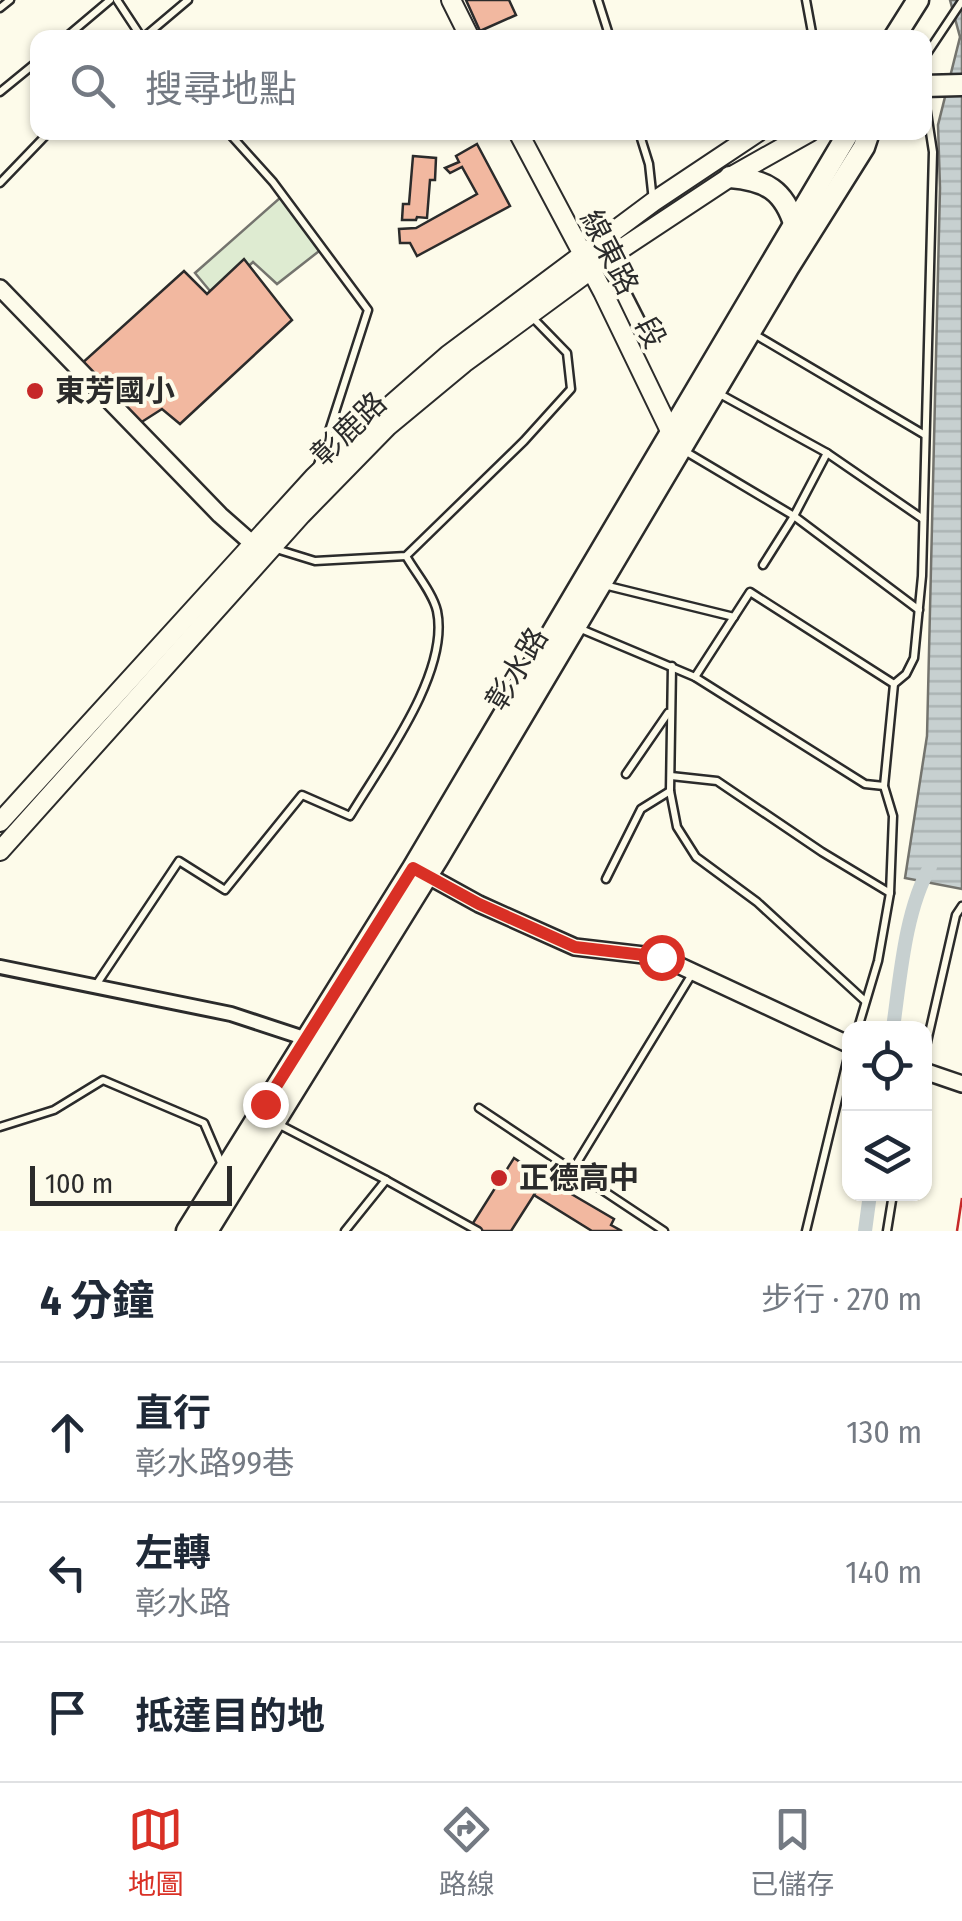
<!DOCTYPE html>
<html lang="zh-TW">
<meta charset="utf-8">
<style>
:root{--surface:#fff;--page:#f2f2f3;--text:#1f2937;--muted:#747a83;--line:#e0e1e3;--accent:#d93025}
body{margin:0;font-family:"Fira Sans Condensed","Noto Sans TC",sans-serif;background:var(--page);color:var(--text)}
.controls{position:absolute;right:30px;bottom:30px;display:grid;overflow:hidden;border-radius:20px;box-shadow:0 2px 8px #0004}
.controls button{width:90px;height:90px;display:grid;place-items:center;padding:0;border:0;border-bottom:2px solid var(--line);background:var(--surface);color:var(--text);font:50px sans-serif}
.scale{position:absolute;left:30px;bottom:25px;width:202px;box-sizing:border-box;padding-left:10px;border:5px solid #2b2b2b;border-top:0;font-size:28px;line-height:35px;white-space:nowrap;color:#2b2b2b;-webkit-text-stroke:8px #fdfbea;paint-order:stroke}
.stop{position:absolute;width:30px;height:30px;margin:-22px;border:8px solid #d93025;border-radius:50%;background:#fff}
.stop.end{background:#d93025;border-color:#fff;box-shadow:0 2px 10px #0008}
.list{margin:0;padding:0;list-style:none}
h2{display:flex;justify-content:space-between;align-items:center;height:130px;margin:0;padding:0 40px;font-size:42px}
h2 small{font-size:32px;font-weight:400;color:var(--muted)}
.list li{display:grid;grid-template-columns:65px 1fr auto;gap:30px;align-items:center;box-sizing:border-box;height:140px;padding:0 40px;border-top:2px solid var(--line)}
.list b{display:block;font-size:38px;white-space:nowrap}
.list p{margin:0;font-size:32px;white-space:nowrap;color:var(--muted)}
.list em{font-size:32px;font-style:normal;color:var(--muted)}
.icon{flex:none;width:55px;height:55px;fill:none;stroke:currentColor;stroke-width:2;stroke-linecap:round;stroke-linejoin:round}
.map{position:relative;flex:none;width:962px;height:1231px;overflow:hidden}
.search{position:absolute;background:var(--surface);box-shadow:0 2px 8px #0004;left:30px;right:30px;top:30px;height:110px;display:flex;align-items:center;gap:25px;box-sizing:border-box;padding:0 35px;border-radius:20px;color:var(--muted);font-size:38px}
.sheet{height:550px;background:var(--surface)}
nav{display:flex;justify-content:space-around;align-items:center;box-sizing:border-box;height:140px;border-top:2px solid var(--line);background:var(--surface);font-size:28px;color:var(--muted)}
nav a{display:grid;justify-items:center;gap:5px}
nav .on{color:var(--accent)}
.map>svg:first-child{display:block}
.green{fill:#deebd1;stroke:#74746e;stroke-width:2.5}
.water{fill:url(#water-rules);stroke:#74746e;stroke-width:2.5}
.lines{fill:none;stroke-linecap:round;stroke-linejoin:round}
.canal{stroke:#c7d0d0;stroke-width:14}
.building{fill:#f2b8a0;stroke:#2b2b2b;stroke-width:2.5}
.service-casing{stroke:#2b2b2b;stroke-width:11}
.minor-casing{stroke:#2b2b2b;stroke-width:18}
.tertiary-casing{stroke:#2b2b2b;stroke-width:20}
.secondary-casing{stroke:#2b2b2b;stroke-width:22}
.primary-casing{stroke:#2b2b2b;stroke-width:25}
.service{stroke:#fdfbea;stroke-width:6}
.minor{stroke:#fdfbea;stroke-width:12}
.tertiary{stroke:#fdfbea;stroke-width:15}
.secondary{stroke:#fdfbea;stroke-width:18}
.primary{stroke:#fdfbea;stroke-width:20}
.power{stroke:#c62828;stroke-width:2.5;stroke-dasharray:35 8 5 8;stroke-linecap:butt}
.route{stroke:#d93025;stroke-width:12}
.poi-dot{fill:#c62828;stroke:#fdfbea;stroke-width:4}
.labels{text-anchor:middle;stroke-width:8;stroke-linejoin:round;paint-order:stroke}
.street-label{font-size:30px;fill:#2b2b2b;stroke:#fdfbea}
.poi-label{font-size:30px;font-weight:bold;fill:#2b2b2b;stroke:#fdfbea;text-anchor:start}
</style>
<div class="map">
<svg width="962" height="1231" viewBox="0 0 962 1231">
<defs>
<pattern id="water-rules" width="6" height="5" patternUnits="userSpaceOnUse" patternTransform="scale(2.5)"><rect width="6" height="5" fill="#c7d0d0"/><path d="M0 2.5h6" fill="none" stroke="#abb3b3"/></pattern>
</defs>
<rect width="100%" height="100%" fill="#fdfbea"/>
<path class="green" d="M 281,197 L 323,248 L 277,284 L 253,262 L 215,297 L 195,273 Z"/>
<path class="water" d="M 950,0 L 962,0 L 962,889 L 905,878 L 927,736 L 940,188 L 938,125 L 960,37 Z"/>
<g class="lines">
<g class="canal">
<path d="M 893,1028 C 900,979 905,910 930,867"/>
<path d="M 865,1231 L 870,1194"/>
</g>
</g>
<g class="building">
<path d="M 466,0 L 509,0 L 516,15 L 480,31 Z"/>
<path d="M 477,144 L 510,206 L 417,256 L 410,243 L 400,243 L 399,229 L 416,228 L 477,194 L 462,167 L 450,173 L 445,168 L 459,162 L 456,156 Z"/>
<path d="M 413,156 L 436,158 L 435,180 L 430,180 L 427,218 L 417,217 L 416,220 L 402,220 L 403,204 L 409,204 Z"/>
<path d="M 244,259 L 292,320 L 180,424 L 162,409 L 137,425 L 80,365 L 184,271 L 207,294 Z"/>
<path d="M 514,1158 L 544,1178 L 534,1195 L 511,1231 L 468,1231 Z"/>
<path d="M 544,1178 L 614,1219 L 611,1225 L 622,1231 L 592,1231 L 534,1195 Z"/>
</g>
<g class="lines">
<defs>
<g id="service">
<path d="M 117,0 L 142,38"/>
<path d="M 598,0 L 610,38"/>
<path d="M 806,0 L 813,38"/>
<path d="M 0,8 L 10,0"/>
<path d="M 65,38 L 110,0"/>
<path d="M 143,38 L 188,0"/>
<path d="M 924,58 L 962,1"/>
<path d="M 0,92 L 38,61"/>
<path d="M 228,132 L 273,182 L 368,310 L 318,465"/>
<path d="M 639,132 L 649,164 L 653,201"/>
<path d="M 0,183 L 49,132"/>
<path d="M 754,334 L 925,435"/>
<path d="M 718,393 L 827,453 L 923,519"/>
<path d="M 683,450 L 794,516 L 919,610"/>
<path d="M 273,548 L 315,561 L 406,556 L 524,441 L 571,389 L 567,353 L 531,316"/>
<path d="M 763,565 L 794,516 L 827,453"/>
<path d="M 604,585 L 734,617"/>
<path d="M 581,629 L 695,677 L 865,784 L 884,786"/>
<path d="M 672,666 L 670,791 L 677,827 L 696,857 L 757,902 L 865,1001"/>
<path d="M 695,677 L 750,592 L 894,684"/>
<path d="M 626,774 L 668,713"/>
<path d="M 671,776 L 717,781 L 822,852 L 890,893"/>
<path d="M 606,879 L 641,809 L 670,791"/>
<path d="M 96,985 L 179,861 L 225,890 L 302,795 L 350,816 C 381,764 450,673 437,611 C 433,593 415,572 406,556"/>
<path d="M 858,1028 L 878,961 L 890,893 L 893,816 L 884,786 L 894,684 L 906,674 L 914,658 L 922,576 L 933,152 L 924,93"/>
<path d="M 924,1055 L 956,915 L 962,906"/>
<path d="M 479,1108 L 664,1231"/>
<path d="M 278,1124 L 386,1180 L 345,1231"/>
<path d="M 0,1127 L 54,1110 L 103,1080 L 204,1123 L 222,1165"/>
<path d="M 572,1171 L 692,974"/>
<path d="M 386,1180 L 478,1231"/>
<path d="M 806,1231 L 850,1049"/>
<path d="M 887,1231 L 893,1194"/>
</g>
<path id="minor" d="M 0,967 L 231,1014 L 310,1040"/>
<g id="tertiary">
<path d="M 0,288 L 220,515 L 254,545 L 263,546"/>
<path d="M 421,872 L 479,904 L 575,947 L 661,957 L 850,1045"/>
<path d="M 924,1071 L 962,1084"/>
</g>
<g id="secondary">
<path d="M 451,0 L 470,38"/>
<path d="M 518,132 L 603,292 L 675,441"/>
<path d="M 0,822 L 314,477 L 377,417 L 448,355 L 653,202 L 758,132"/>
<path d="M 0,851 L 301,515 L 388,426 L 464,363 L 603,261 L 730,177 L 810,132"/>
</g>
<g id="primary">
<path d="M 894,38 L 918,0"/>
<path d="M 924,86 L 962,85"/>
<path d="M 730,177 C 766,180 784,190 795,226"/>
<path d="M 187,1231 L 413,868 L 849,132"/>
<path d="M 207,1231 L 438,858 L 788,268 L 864,147 L 869,132"/>
</g>
</defs>
<use href="#service" class="service-casing"/>
<use href="#minor" class="minor-casing"/>
<use href="#tertiary" class="tertiary-casing"/>
<use href="#secondary" class="secondary-casing"/>
<use href="#primary" class="primary-casing"/>
<use href="#service" class="service"/>
<use href="#minor" class="minor"/>
<use href="#tertiary" class="tertiary"/>
<use href="#secondary" class="secondary"/>
<use href="#primary" class="primary"/>
<path class="power" d="M 957,1231 L 962,1198"/>
</g>
<g class="lines">
<path class="route" d="M 265,1104 L 413,868 L 479,904 L 575,947 L 661,957"/>
</g>
<g class="poi-dot">
<circle cx="35" cy="391" r="10"/>
<circle cx="499" cy="1178" r="10"/>
</g>
<g class="labels">
<g class="street-label">
<text transform="translate(623 279) rotate(63)" y="10">線東路一段</text>
<text transform="translate(349 429) rotate(-44)" y="10">彰鹿路</text>
<text transform="translate(517 669) rotate(-59)" y="10">彰水路</text>
</g>
<g class="poi-label">
<text x="55" y="401">東芳國小</text>
<text x="519" y="1188">正德高中</text>
</g>
</g>
</svg>
<div class="controls">
<button><svg class="icon" aria-label="locate" viewBox="0 0 24 24"><circle cx="12" cy="12" r="6"/><path d="M12 2v4M12 18v4M2 12h4M18 12h4"/></svg></button>
<button><svg class="icon" aria-label="layers" viewBox="0 0 24 24"><path d="M12 4l9 5-9 5-9-5zM3 14l9 5 9-5"/></svg></button>
</div>
<div class="scale">100 m</div>
<div class="stop" style="left:661px;top:957px"></div>
<div class="stop end" style="left:265px;top:1104px"></div>
<div class="search"><svg class="icon" aria-label="search" viewBox="0 0 24 24"><circle cx="10" cy="10" r="6"/><path d="M15 15l6 6"/></svg>搜尋地點</div>
</div>
<section class="sheet">
<h2>4 分鐘<small>步行 · 270 m</small></h2>
<ul class="list">
<li><svg class="icon" aria-label="ahead" viewBox="0 0 24 24"><path d="M12 20V5M6 11l6-6 6 6"/></svg><div><b>直行</b><p>彰水路99巷</p></div><em>130 m</em></li>
<li><svg class="icon" aria-label="left" viewBox="0 0 24 24"><path d="M17 20v-9H6M10 6l-5 5 5 5"/></svg><div><b>左轉</b><p>彰水路</p></div><em>140 m</em></li>
<li><svg class="icon" aria-label="arrive" viewBox="0 0 24 24"><path d="M6 21V4h12l-3 4 3 4H6"/></svg><div><b>抵達目的地</b></div></li>
</ul>
</section>
<nav>
<a class="on"><svg class="icon" aria-label="map" viewBox="0 0 24 24"><path d="M3 6l6-2 6 2 6-2v14l-6 2-6-2-6 2zM9 4v14M15 6v14"/></svg>地圖</a>
<a><svg class="icon" aria-label="directions" viewBox="0 0 24 24"><path d="M12 3l9 9-9 9-9-9zM9 14v-3h6M13 9l2 2-2 2"/></svg>路線</a>
<a><svg class="icon" aria-label="saved" viewBox="0 0 24 24"><path d="M7 4h10v16l-5-4-5 4z"/></svg>已儲存</a>
</nav>
